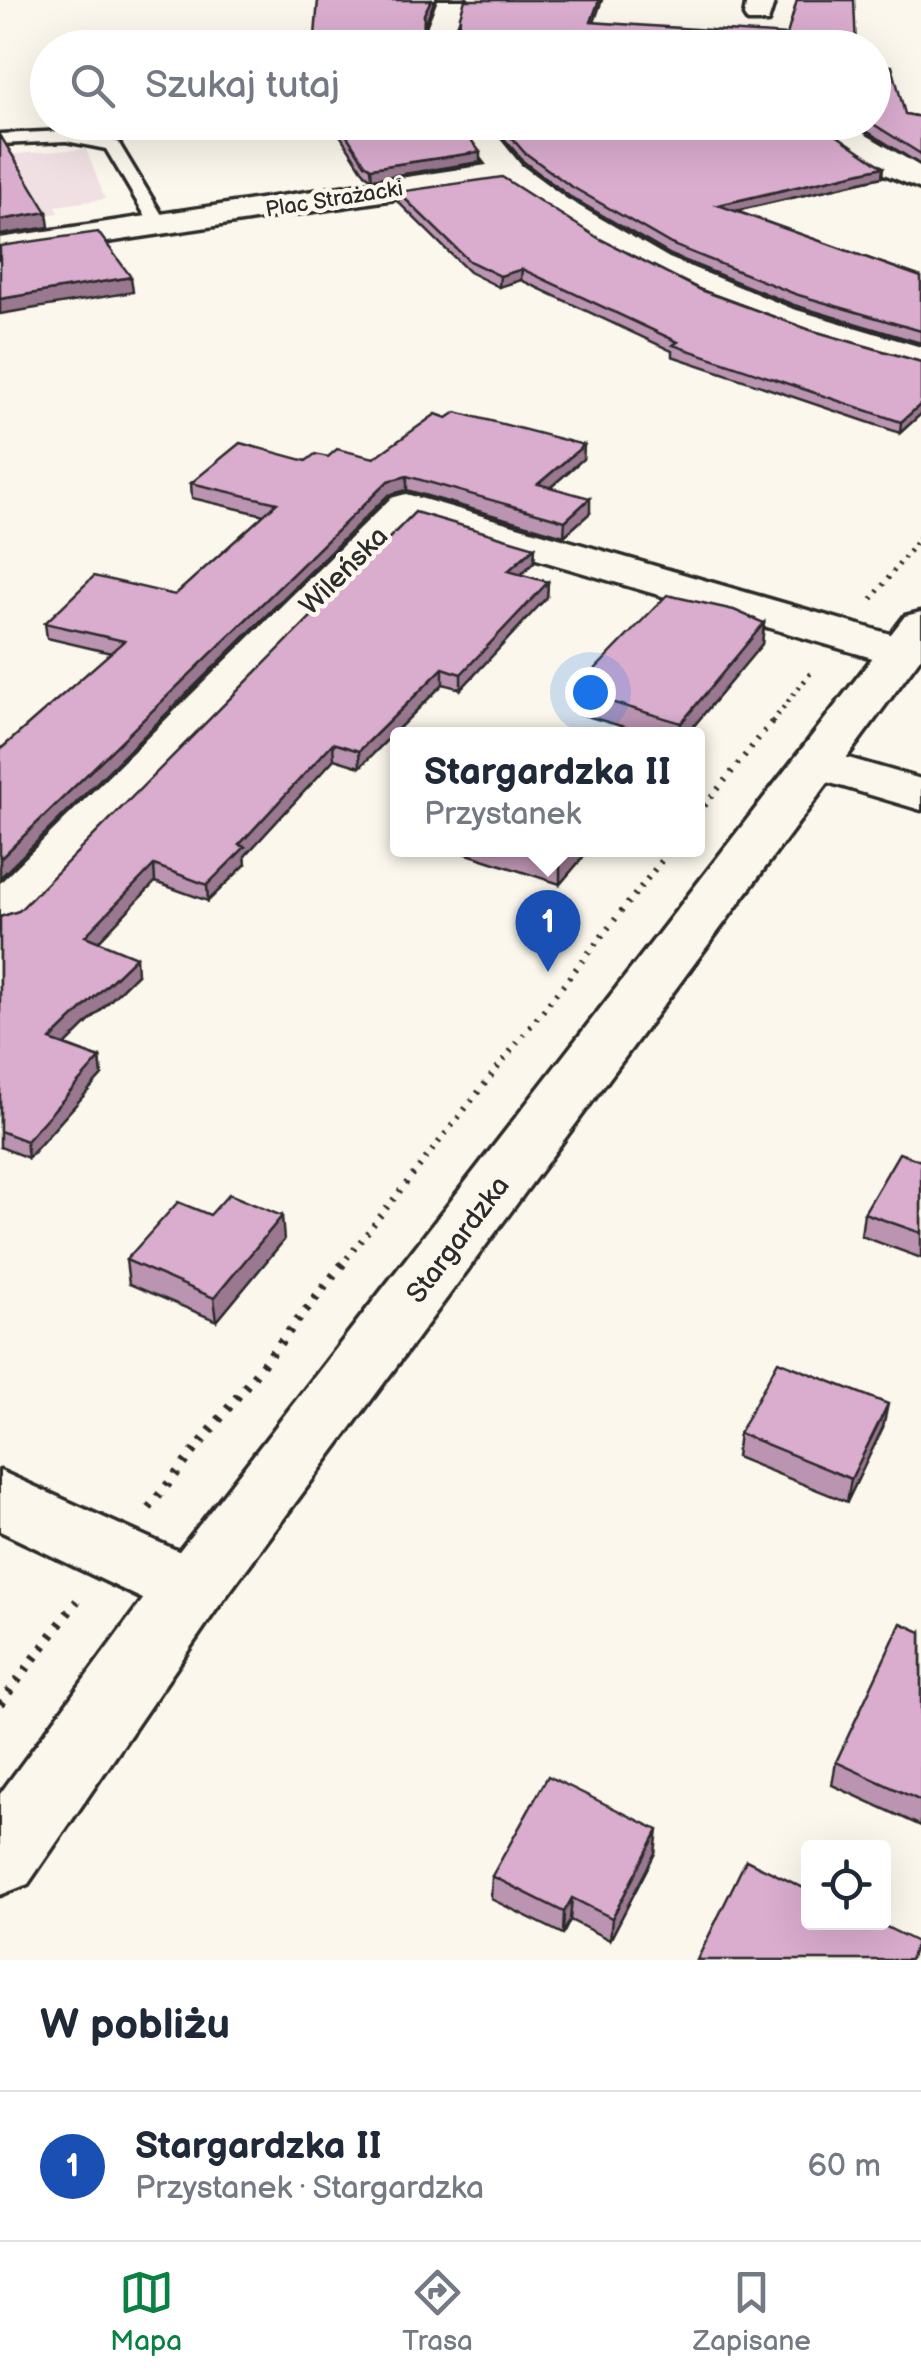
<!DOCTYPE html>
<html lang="pl">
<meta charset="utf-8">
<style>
:root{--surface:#fff;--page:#f2f2f3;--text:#1f2937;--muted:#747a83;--line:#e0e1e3;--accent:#0b8043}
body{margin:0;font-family:"Balsamiq Sans",sans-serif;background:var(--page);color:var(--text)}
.controls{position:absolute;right:30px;bottom:30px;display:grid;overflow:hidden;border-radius:10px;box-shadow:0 10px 40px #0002}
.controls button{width:90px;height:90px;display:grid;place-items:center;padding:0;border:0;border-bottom:2px solid var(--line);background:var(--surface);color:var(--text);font:50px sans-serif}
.you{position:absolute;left:590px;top:692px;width:35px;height:35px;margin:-25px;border:8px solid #fff;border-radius:50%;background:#1a73e8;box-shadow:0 0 0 15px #1a73e833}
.badge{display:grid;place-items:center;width:65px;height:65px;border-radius:50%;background:var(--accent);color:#fff;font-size:32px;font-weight:700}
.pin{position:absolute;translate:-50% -82px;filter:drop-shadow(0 2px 5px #0008)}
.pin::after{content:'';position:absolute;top:52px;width:35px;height:30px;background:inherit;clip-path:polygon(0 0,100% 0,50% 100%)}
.popup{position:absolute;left:390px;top:727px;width:315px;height:130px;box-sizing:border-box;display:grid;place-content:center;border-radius:10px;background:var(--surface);filter:drop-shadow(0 2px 8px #0005);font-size:32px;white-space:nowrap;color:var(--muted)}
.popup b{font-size:38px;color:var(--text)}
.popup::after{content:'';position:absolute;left:50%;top:100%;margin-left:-20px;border:20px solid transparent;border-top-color:var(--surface)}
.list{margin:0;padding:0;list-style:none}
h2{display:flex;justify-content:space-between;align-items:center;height:130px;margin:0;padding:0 40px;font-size:42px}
h2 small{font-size:32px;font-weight:400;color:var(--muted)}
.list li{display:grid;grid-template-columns:65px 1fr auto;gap:30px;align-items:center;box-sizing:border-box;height:150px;padding:0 40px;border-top:2px solid var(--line)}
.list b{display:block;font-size:38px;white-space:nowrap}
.list p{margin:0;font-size:32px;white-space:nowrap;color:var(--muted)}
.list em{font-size:32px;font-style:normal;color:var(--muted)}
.icon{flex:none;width:55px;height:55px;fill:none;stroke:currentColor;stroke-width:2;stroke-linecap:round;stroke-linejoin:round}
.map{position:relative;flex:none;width:921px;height:1960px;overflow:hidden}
.search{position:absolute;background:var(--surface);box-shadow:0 10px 40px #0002;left:30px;right:30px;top:30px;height:110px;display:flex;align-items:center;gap:25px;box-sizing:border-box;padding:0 35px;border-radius:55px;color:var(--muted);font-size:38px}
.sheet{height:280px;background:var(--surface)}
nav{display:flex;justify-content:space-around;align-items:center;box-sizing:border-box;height:140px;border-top:2px solid var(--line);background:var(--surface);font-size:28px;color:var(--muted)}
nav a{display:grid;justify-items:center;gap:5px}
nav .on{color:var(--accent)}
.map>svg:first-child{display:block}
.built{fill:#f1e0e3}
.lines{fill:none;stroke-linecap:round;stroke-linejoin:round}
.service-casing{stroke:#2b2b2b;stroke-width:7}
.minor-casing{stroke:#2b2b2b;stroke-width:7}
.tertiary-casing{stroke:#2b2b2b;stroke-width:7}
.path-far2{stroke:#2b2b2b;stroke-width:5;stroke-dasharray:2.5 6;stroke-linecap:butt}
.path-far1{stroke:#2b2b2b;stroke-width:6;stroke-dasharray:2.5 8;stroke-linecap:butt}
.path{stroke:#2b2b2b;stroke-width:9;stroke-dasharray:4 10;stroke-linecap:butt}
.service{fill:#fbf7ec;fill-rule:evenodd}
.minor{fill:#fbf7ec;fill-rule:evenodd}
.tertiary{fill:#fbf7ec;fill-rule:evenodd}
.wall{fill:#bb94b1;stroke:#2b2b2b;stroke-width:2.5}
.shaded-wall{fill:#997890;stroke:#2b2b2b;stroke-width:2.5}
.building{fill:#daacce;stroke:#2b2b2b;stroke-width:2.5}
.labels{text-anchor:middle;stroke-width:9;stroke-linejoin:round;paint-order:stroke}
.far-street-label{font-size:22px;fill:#2b2b2b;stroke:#fbf7ec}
.street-label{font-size:28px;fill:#2b2b2b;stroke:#fbf7ec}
</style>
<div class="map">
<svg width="921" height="1960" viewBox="0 0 921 1960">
<rect width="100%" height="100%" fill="#fbf7ec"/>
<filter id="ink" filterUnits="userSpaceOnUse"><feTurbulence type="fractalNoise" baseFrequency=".01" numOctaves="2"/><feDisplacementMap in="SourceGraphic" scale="20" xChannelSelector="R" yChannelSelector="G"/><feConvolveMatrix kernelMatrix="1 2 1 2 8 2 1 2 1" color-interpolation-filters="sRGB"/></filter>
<g filter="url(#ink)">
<path class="built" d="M 86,149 L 105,199 L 56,206 L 59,213 L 0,222 L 0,155 Z"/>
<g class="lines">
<defs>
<path id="service" d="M 66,131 L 118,142 L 168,225 L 165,229 L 153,229 L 106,149 L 66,141 L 0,144 L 0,134 Z"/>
<g id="minor">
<path d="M 438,0 L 466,0 L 456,25 L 456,48 L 426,48 L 428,25 Z"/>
<path d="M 747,0 L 775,0 L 768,22 L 748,22 L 744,16 Z"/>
<path d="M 454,122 L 486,122 L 521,165 L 567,199 L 669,258 L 793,309 L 921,347 L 921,370 C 771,333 626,275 503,183 L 0,258 L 0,238 L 487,165 Z"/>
<path d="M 807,122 L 844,122 L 921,167 L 921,189 L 879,172 Z"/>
<path d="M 406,494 L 918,642 L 921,658 L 902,666 L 886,662 L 414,523 L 19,925 L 0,930 L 0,883 L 391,498 Z"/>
<path d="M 817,749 L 921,779 L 921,810 L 800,774 L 792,764 L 800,754 Z"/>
<path d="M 0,1471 L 216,1568 L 227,1589 L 216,1610 L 191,1619 L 166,1610 L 0,1531 Z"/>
</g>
<path id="tertiary" d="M 921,612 L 921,657 L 216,1610 L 28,1884 L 0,1895 L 0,1794 L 166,1568 L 905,616 Z"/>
</defs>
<use href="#service" class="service-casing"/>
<use href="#minor" class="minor-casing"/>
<use href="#tertiary" class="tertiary-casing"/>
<g class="path-far2">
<path d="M 872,599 L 921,536"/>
<path d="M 772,722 L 813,670"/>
</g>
<g class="path-far1">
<path d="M 698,814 L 774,719"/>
<path d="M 347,1258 L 670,850"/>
</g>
<g class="path">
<path d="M 149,1508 L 349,1256"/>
<path d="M 0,1704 L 77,1601"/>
</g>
<use href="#service" class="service"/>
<use href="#minor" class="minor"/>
<use href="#tertiary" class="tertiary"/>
</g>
<g class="wall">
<path d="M 905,114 L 921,117 L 921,165 L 852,122 L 874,122 Z"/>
<path d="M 336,122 L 458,122 L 480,162 L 372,179 L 365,174 L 336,129 Z"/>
<path d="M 490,122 L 817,122 L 882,177 L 736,211 L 921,277 L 921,343 L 794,305 L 671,255 L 569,196 L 524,162 Z"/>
<path d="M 398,192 L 598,238 L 701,290 L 810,330 L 921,362 L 921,414 L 900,433 L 672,356 L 672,351 L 521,280 L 499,287 L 469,272 L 398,202 Z"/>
<path d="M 447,418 L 584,445 L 583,459 L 551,487 L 590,513 L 564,536 L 407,490 L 388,495 L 0,878 L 0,747 L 2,748 L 111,653 L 47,638 L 45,623 L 175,595 L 264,515 L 192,498 L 191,483 L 328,457 L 374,458 Z"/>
<path d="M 535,547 L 534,562 L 521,575 L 548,582 L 547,597 L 461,689 L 443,684 L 360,767 L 334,759 L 245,856 L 246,864 L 208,901 L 155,882 L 98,942 L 137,974 L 65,1045 L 100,1058 L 102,1075 L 28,1158 L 0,1147 L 0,917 L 19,911 Z"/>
<path d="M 764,623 L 762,644 L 687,734 L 648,734 L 573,712 L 574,691 Z"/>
<path d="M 455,850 L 589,850 L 560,884 Z"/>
<path d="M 921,1161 L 921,1258 L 861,1236 L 864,1213 Z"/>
<path d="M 210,1215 L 284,1240 L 217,1321 L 129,1284 L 126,1260 Z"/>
<path d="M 883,1427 L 847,1502 L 736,1457 L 739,1433 Z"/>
<path d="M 921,1632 L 921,1826 L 832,1785 L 836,1762 Z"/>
<path d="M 655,1853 L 610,1940 L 570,1920 L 563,1934 L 491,1899 L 492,1876 Z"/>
</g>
<g class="shaded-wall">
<path d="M 431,0 L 435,0 L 425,24 L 424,14 Z"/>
<path d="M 599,0 L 602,0 L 591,31 L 591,22 Z"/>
<path d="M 480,152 L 480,162 L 372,179 L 371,168 Z"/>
<path d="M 883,167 L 882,177 L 718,215 L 718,205 Z"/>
<path d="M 47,212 L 49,227 L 0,235 L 0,220 Z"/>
<path d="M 522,269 L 521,280 L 499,287 L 500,276 Z"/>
<path d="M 131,277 L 133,292 L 0,314 L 0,299 Z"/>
<path d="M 921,404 L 921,414 L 900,433 L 901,422 Z"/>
<path d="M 584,445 L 583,459 L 538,498 L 538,484 Z"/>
<path d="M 407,476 L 407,490 L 388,495 L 0,878 L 0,859 L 388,481 Z"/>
<path d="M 590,498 L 590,513 L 564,536 L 565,521 Z"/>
<path d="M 535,547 L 534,562 L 508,587 L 508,571 Z"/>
<path d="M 548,582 L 547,597 L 461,689 L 461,674 Z"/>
<path d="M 764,623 L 762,644 L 687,734 L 680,734 L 681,723 Z"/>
<path d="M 443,668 L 443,684 L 360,767 L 359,751 Z"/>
<path d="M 333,743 L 334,759 L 245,856 L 246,864 L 208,901 L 207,885 L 239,845 Z"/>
<path d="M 571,850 L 589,850 L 560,884 L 560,862 Z"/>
<path d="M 154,865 L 155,882 L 87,953 L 85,936 Z"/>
<path d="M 136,957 L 137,974 L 53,1057 L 50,1040 Z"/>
<path d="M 100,1058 L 102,1075 L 28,1158 L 26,1141 Z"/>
<path d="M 282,1216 L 284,1240 L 217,1321 L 214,1298 Z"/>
<path d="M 888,1404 L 883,1427 L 847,1502 L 851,1479 Z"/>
<path d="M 658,1830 L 655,1853 L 610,1940 L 612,1918 Z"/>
<path d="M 572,1898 L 570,1920 L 563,1934 L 564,1912 Z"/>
</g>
<g class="building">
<path d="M 318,0 L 431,0 L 424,14 L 423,41 L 459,41 L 460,16 L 465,0 L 599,0 L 591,22 L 787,35 L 797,0 L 854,0 L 856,48 L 314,48 Z"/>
<path d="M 874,66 L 892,66 L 905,114 L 921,117 L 921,154 L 870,122 L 874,122 Z"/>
<path d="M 338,122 L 458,122 L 480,152 L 371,168 L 365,164 Z"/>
<path d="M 498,122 L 817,122 L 883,167 L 718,205 L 921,277 L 921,331 L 795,294 L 671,244 L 569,185 L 524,152 Z"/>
<path d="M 0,135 L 47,212 L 0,220 Z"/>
<path d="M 502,177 L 598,238 L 701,290 L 810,330 L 921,362 L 921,404 L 901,422 L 673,345 L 678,342 L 522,269 L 500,276 L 469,261 L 398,192 Z"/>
<path d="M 98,232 L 131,277 L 0,299 L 0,246 Z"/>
<path d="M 456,412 L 584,445 L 538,484 L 590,498 L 565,521 L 407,476 L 388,481 L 0,859 L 0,747 L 2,748 L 124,641 L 45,623 L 94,576 L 175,595 L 277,503 L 191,483 L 240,443 L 306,461 L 315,454 L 328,457 L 337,449 L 374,458 L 436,414 L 447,418 Z"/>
<path d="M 415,512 L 535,547 L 508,571 L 548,582 L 461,674 L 443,668 L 359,751 L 333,743 L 239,845 L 245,847 L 207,885 L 154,865 L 85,936 L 136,957 L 50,1040 L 100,1058 L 26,1141 L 0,1131 L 0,917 L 19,911 Z"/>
<path d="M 667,595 L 734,610 L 764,623 L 681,723 L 574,691 Z"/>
<path d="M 523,850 L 571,850 L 560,862 Z"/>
<path d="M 899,1153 L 921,1161 L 921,1233 L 864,1213 Z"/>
<path d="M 229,1194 L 282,1216 L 214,1298 L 126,1260 L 178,1202 L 210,1215 Z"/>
<path d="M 778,1361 L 888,1404 L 851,1479 L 739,1433 Z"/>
<path d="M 901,1623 L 921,1632 L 921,1801 L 836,1762 Z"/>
<path d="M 548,1776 L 658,1830 L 612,1918 L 572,1898 L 564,1912 L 492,1876 Z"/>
<path d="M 746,1860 L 808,1890 L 808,1922 L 876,1922 L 917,1942 L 910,1960 L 697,1960 Z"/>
</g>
</g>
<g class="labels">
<g class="far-street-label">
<text transform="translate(334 198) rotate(-9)" y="8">Plac Strażacki</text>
</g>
<g class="street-label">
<text transform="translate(343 570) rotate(-45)" y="10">Wileńska</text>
<text transform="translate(457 1239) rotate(-53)" y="10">Stargardzka</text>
</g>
</g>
</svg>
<div class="controls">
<button><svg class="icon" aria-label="locate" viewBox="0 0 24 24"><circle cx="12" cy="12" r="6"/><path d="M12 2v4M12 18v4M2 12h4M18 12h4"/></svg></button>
</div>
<div class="you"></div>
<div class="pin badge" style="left:548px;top:972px;background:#1a4fb4">1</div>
<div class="popup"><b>Stargardzka II</b>Przystanek</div>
<div class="search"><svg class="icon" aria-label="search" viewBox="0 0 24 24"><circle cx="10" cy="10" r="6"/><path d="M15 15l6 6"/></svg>Szukaj tutaj</div>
</div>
<section class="sheet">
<h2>W pobliżu<small></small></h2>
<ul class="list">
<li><span class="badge" style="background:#1a4fb4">1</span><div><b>Stargardzka II</b><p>Przystanek · Stargardzka</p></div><em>60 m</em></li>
</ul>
</section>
<nav>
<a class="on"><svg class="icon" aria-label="map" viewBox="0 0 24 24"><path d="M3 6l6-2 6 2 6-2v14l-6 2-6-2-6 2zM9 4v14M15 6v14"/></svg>Mapa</a>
<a><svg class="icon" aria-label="directions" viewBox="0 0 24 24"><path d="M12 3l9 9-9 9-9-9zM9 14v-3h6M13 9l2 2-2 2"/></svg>Trasa</a>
<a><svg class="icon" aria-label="saved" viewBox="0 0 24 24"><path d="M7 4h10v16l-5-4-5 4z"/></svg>Zapisane</a>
</nav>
